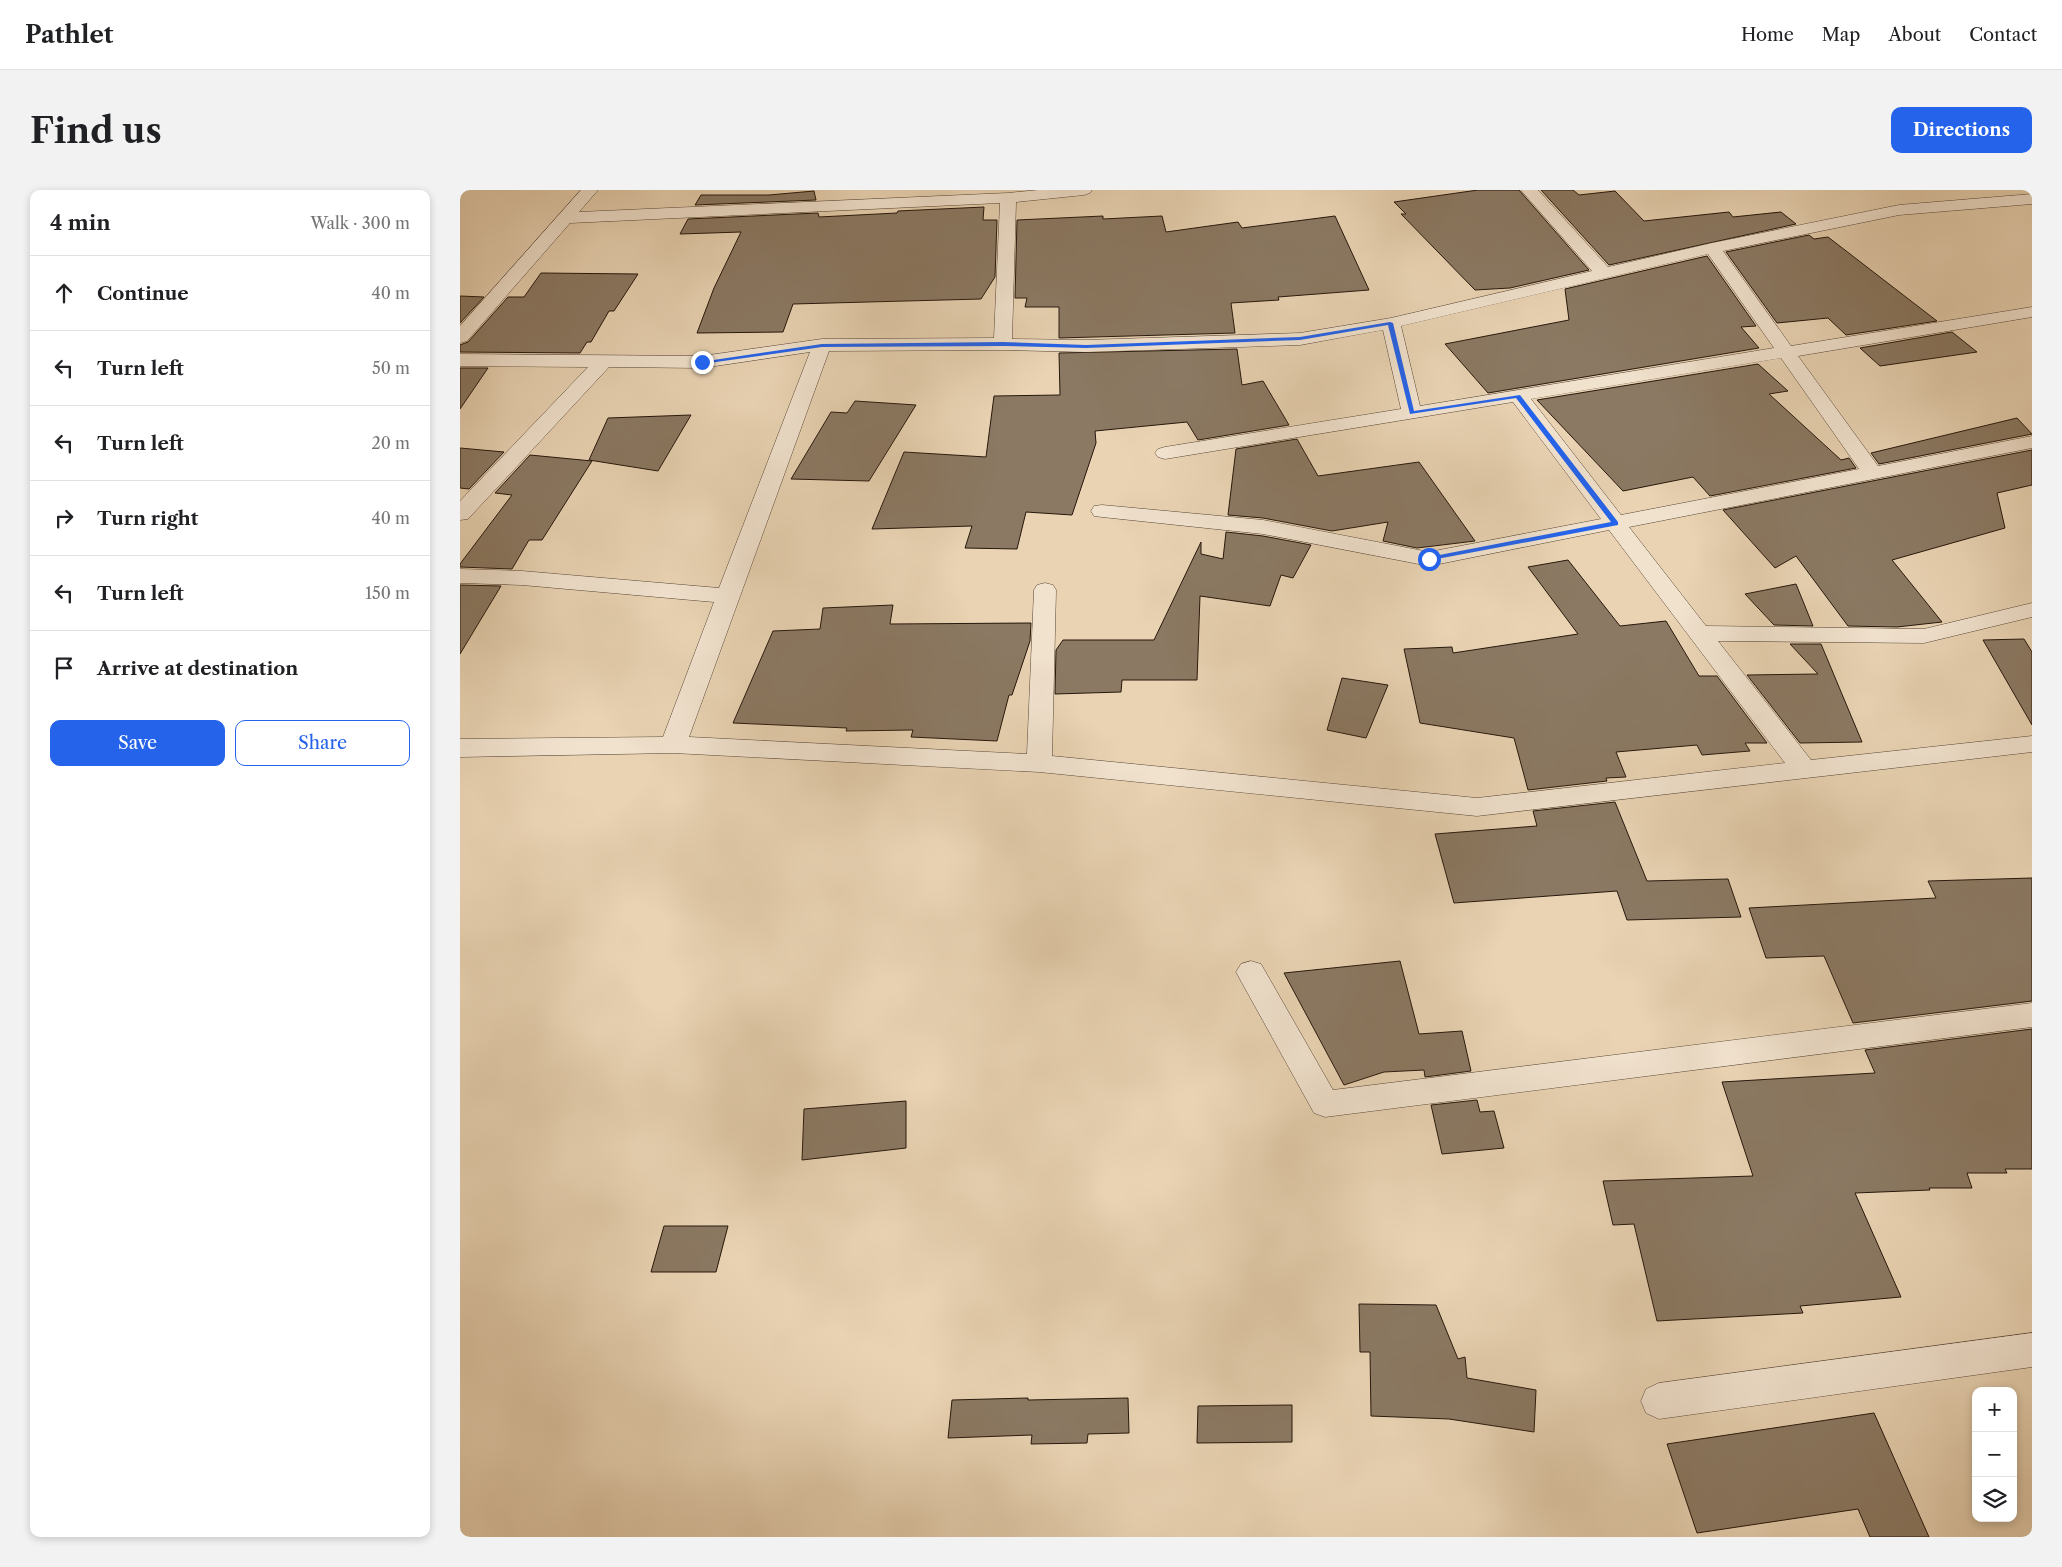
<!DOCTYPE html>
<meta charset="utf-8">
<style>
:root{--surface:#fff;--page:#f2f2f2;--text:#202124;--muted:#757577;--line:#e0e0e0;--accent:#2563eb}
body{margin:0;font-family:"Libre Caslon Text",serif;background:var(--page);color:var(--text)}
.controls{position:absolute;right:15px;bottom:15px;display:grid;overflow:hidden;border-radius:10px;box-shadow:0 2px 8px #0003}
.controls button{width:45px;height:45px;display:grid;place-items:center;padding:0;border:0;border-bottom:1px solid var(--line);background:var(--surface);color:var(--text);font:25px sans-serif}
.stop{position:absolute;width:15px;height:15px;margin:-11px;border:4px solid #2563eb;border-radius:50%;background:#fff}
.stop.end{background:#2563eb;border-color:#fff;box-shadow:0 1px 5px #0008}
.list{margin:0;padding:0;list-style:none}
h2{display:flex;justify-content:space-between;align-items:center;height:65px;margin:0;padding:0 20px;font-size:21px}
h2 small{font-size:16px;font-weight:400;color:var(--muted)}
.list li{display:grid;grid-template-columns:32px 1fr auto;gap:15px;align-items:center;box-sizing:border-box;height:75px;padding:0 20px;border-top:1px solid var(--line)}
.list b{display:block;font-size:19px;white-space:nowrap}
.list em{font-size:16px;font-style:normal;color:var(--muted)}
.actions{display:flex;gap:10px;padding:15px 20px}
.actions a{flex:1;padding:11px 0;border:1px solid var(--accent);border-radius:10px;text-align:center;font-size:18px;color:var(--accent)}
.actions .main{background:var(--accent);color:#fff}
.icon{flex:none;width:28px;height:28px;fill:none;stroke:currentColor;stroke-width:2;stroke-linecap:round;stroke-linejoin:round}
.map{position:relative;flex:none;width:1572px;height:1347px;overflow:hidden;border-radius:10px}
header{display:flex;align-items:center;gap:30px;box-sizing:border-box;height:70px;padding:0 25px;background:var(--surface);border-bottom:1px solid var(--line)}
header strong{font-size:24px}
nav{display:flex;gap:28px;margin-inline-start:auto;font-size:18px}
.intro{display:flex;align-items:center;justify-content:space-between;box-sizing:border-box;height:120px;padding:0 30px}
h1{margin:0;font-size:35px}
.button{padding:12px 22px;border-radius:10px;background:var(--accent);color:#fff;font-size:18px;font-weight:700}
main{display:flex;gap:30px;padding:0 30px}
aside{flex:1;background:var(--surface);border-radius:10px;box-shadow:0 2px 8px #0003}
.map>svg:first-child{display:block}
.building{fill:#8b7963;stroke:#26170c}
.lines{fill:none;stroke-linecap:round;stroke-linejoin:round}
.minor-casing{stroke:#574636;stroke-width:1}
.minor{fill:#f1e2ce;fill-rule:evenodd}
.route{fill:#2563eb}
</style>
<header>
<strong>Pathlet</strong>
<nav><a>Home</a><a>Map</a><a>About</a><a>Contact</a></nav>
</header>
<div class="intro"><h1>Find us</h1><a class="button">Directions</a></div>
<main>
<aside>
<h2>4 min<small>Walk · 300 m</small></h2>
<ul class="list">
<li><svg class="icon" aria-label="ahead" viewBox="0 0 24 24"><path d="M12 20V5M6 11l6-6 6 6"/></svg><div><b>Continue</b></div><em>40 m</em></li>
<li><svg class="icon" aria-label="left" viewBox="0 0 24 24"><path d="M17 20v-9H6M10 6l-5 5 5 5"/></svg><div><b>Turn left</b></div><em>50 m</em></li>
<li><svg class="icon" aria-label="left" viewBox="0 0 24 24"><path d="M17 20v-9H6M10 6l-5 5 5 5"/></svg><div><b>Turn left</b></div><em>20 m</em></li>
<li><svg class="icon" aria-label="right" viewBox="0 0 24 24"><path d="M7 20v-9h11M14 6l5 5-5 5"/></svg><div><b>Turn right</b></div><em>40 m</em></li>
<li><svg class="icon" aria-label="left" viewBox="0 0 24 24"><path d="M17 20v-9H6M10 6l-5 5 5 5"/></svg><div><b>Turn left</b></div><em>150 m</em></li>
<li><svg class="icon" aria-label="arrive" viewBox="0 0 24 24"><path d="M6 21V4h12l-3 4 3 4H6"/></svg><div><b>Arrive at destination</b></div></li>
</ul>
<div class="actions"><a class="main">Save</a><a>Share</a></div>
</aside>
<div class="map">
<svg width="1572" height="1347" viewBox="0 0 1572 1347">
<rect width="100%" height="100%" fill="#e9d3b3"/>
<filter id="stains"><feTurbulence type="fractalNoise" baseFrequency=".004" numOctaves="4"/><feColorMatrix values="0 0 0 0 .2 0 0 0 0 .09 0 0 0 0 .02 0 0 0 .5 -.17"/></filter>
<radialGradient id="worn" r=".72"><stop offset=".6" stop-color="#630" stop-opacity="0"/><stop offset="1" stop-color="#630" stop-opacity=".3"/></radialGradient>
<g class="building">
<path d="M 1018,0 L 1059,0 L 1129,80 L 1050,98 L 1015,100 L 941,24 L 946,24 L 934,12 Z"/>
<path d="M 1081,0 L 1113,0 L 1119,5 L 1155,1 L 1184,31 L 1269,22 L 1273,27 L 1321,22 L 1336,34 L 1149,75 Z"/>
<path d="M 354,1 L 356,10 L 235,15 L 241,5 L 309,5 Z"/>
<path d="M 524,17 L 523,30 L 537,30 L 535,87 L 521,109 L 333,114 L 323,142 L 237,143 L 254,98 L 281,42 L 220,44 L 228,29 L 358,23 L 359,27 L 437,23 L 438,21 Z"/>
<path d="M 643,26 L 643,29 L 702,26 L 706,42 L 778,32 L 782,38 L 875,26 L 909,100 L 818,107 L 819,110 L 771,113 L 775,143 L 599,148 L 599,117 L 565,117 L 567,108 L 555,108 L 557,30 Z"/>
<path d="M 1349,45 L 1354,49 L 1368,47 L 1477,131 L 1386,145 L 1368,128 L 1317,133 L 1266,62 Z"/>
<path d="M 1247,66 L 1296,136 L 1281,137 L 1299,158 L 1028,203 L 985,154 L 1109,130 L 1105,99 Z"/>
<path d="M 81,83 L 178,84 L 154,121 L 149,121 L 131,152 L 127,152 L 120,163 L 0,162 L 0,155 L 8,152 L 48,107 L 64,107 Z"/>
<path d="M 0,106 L 24,107 L 0,133 Z"/>
<path d="M 1492,142 L 1517,162 L 1420,176 L 1400,158 Z"/>
<path d="M 777,159 L 782,195 L 803,191 L 829,235 L 738,250 L 727,232 L 635,241 L 636,253 L 612,325 L 566,322 L 557,359 L 505,358 L 512,336 L 412,339 L 444,262 L 526,267 L 534,206 L 600,205 L 599,163 Z"/>
<path d="M 1298,174 L 1328,201 L 1309,204 L 1381,270 L 1389,268 L 1396,278 L 1250,306 L 1233,287 L 1163,301 L 1077,210 Z"/>
<path d="M 0,178 L 28,178 L 0,219 Z"/>
<path d="M 395,211 L 456,215 L 409,291 L 331,289 L 371,222 L 387,223 Z"/>
<path d="M 231,225 L 198,281 L 129,270 L 148,228 Z"/>
<path d="M 1557,228 L 1572,244 L 1419,274 L 1411,263 Z"/>
<path d="M 837,249 L 858,286 L 959,272 L 1015,351 L 957,358 L 923,351 L 928,332 L 872,341 L 803,328 L 768,325 L 776,259 Z"/>
<path d="M 0,258 L 44,262 L 9,299 L 0,298 Z"/>
<path d="M 1572,260 L 1572,295 L 1537,303 L 1545,338 L 1432,370 L 1482,432 L 1437,437 L 1388,436 L 1336,366 L 1315,378 L 1263,320 Z"/>
<path d="M 70,265 L 132,271 L 82,350 L 69,350 L 52,379 L 0,377 L 0,374 L 52,305 L 35,303 Z"/>
<path d="M 766,342 L 803,346 L 851,355 L 833,388 L 821,385 L 810,416 L 740,406 L 737,490 L 662,490 L 661,502 L 595,504 L 596,460 L 603,450 L 694,450 L 741,352 L 741,364 L 763,369 Z"/>
<path d="M 1108,370 L 1160,436 L 1206,431 L 1239,486 L 1257,486 L 1307,553 L 1285,553 L 1290,561 L 1242,565 L 1237,555 L 1156,562 L 1166,587 L 1146,588 L 1147,591 L 1068,600 L 1054,548 L 960,533 L 944,459 L 992,457 L 993,463 L 1118,444 L 1068,377 Z"/>
<path d="M 1336,394 L 1353,436 L 1314,435 L 1285,404 Z"/>
<path d="M 0,395 L 41,396 L 0,464 Z"/>
<path d="M 433,415 L 430,434 L 571,433 L 570,451 L 552,505 L 549,505 L 537,551 L 451,547 L 453,540 L 386,541 L 387,538 L 273,533 L 313,441 L 360,439 L 363,418 Z"/>
<path d="M 1564,449 L 1572,462 L 1572,535 L 1523,450 Z"/>
<path d="M 1330,454 L 1361,454 L 1402,552 L 1340,553 L 1287,485 L 1358,484 Z"/>
<path d="M 882,488 L 928,495 L 906,548 L 867,540 Z"/>
<path d="M 1155,612 L 1187,691 L 1268,689 L 1281,727 L 1167,730 L 1157,701 L 994,713 L 975,644 L 1077,636 L 1073,621 Z"/>
<path d="M 1572,688 L 1572,811 L 1393,833 L 1364,766 L 1306,768 L 1289,718 L 1476,708 L 1468,691 Z"/>
<path d="M 940,771 L 959,844 L 1002,841 L 1011,881 L 965,887 L 964,880 L 924,882 L 884,895 L 824,783 Z"/>
<path d="M 1572,839 L 1572,979 L 1545,979 L 1547,983 L 1507,983 L 1512,998 L 1469,998 L 1470,1000 L 1395,1003 L 1441,1107 L 1340,1116 L 1343,1123 L 1197,1131 L 1174,1034 L 1153,1035 L 1143,991 L 1293,986 L 1262,892 L 1415,883 L 1405,860 Z"/>
<path d="M 1017,910 L 1020,922 L 1034,921 L 1044,958 L 982,964 L 971,915 Z"/>
<path d="M 446,911 L 446,958 L 342,970 L 344,919 Z"/>
<path d="M 204,1036 L 268,1036 L 256,1082 L 191,1082 Z"/>
<path d="M 899,1114 L 976,1115 L 998,1169 L 1005,1167 L 1007,1188 L 1076,1200 L 1074,1242 L 989,1229 L 911,1226 L 910,1162 L 900,1162 Z"/>
<path d="M 568,1208 L 568,1210 L 668,1208 L 669,1243 L 628,1244 L 627,1253 L 571,1254 L 572,1245 L 488,1248 L 492,1210 Z"/>
<path d="M 832,1215 L 832,1252 L 737,1253 L 738,1216 Z"/>
<path d="M 1414,1223 L 1469,1347 L 1410,1347 L 1398,1319 L 1237,1343 L 1207,1254 Z"/>
</g>
<g class="lines">
<defs>
<g id="minor">
<path d="M 121,0 L 138,0 L 119,22 L 548,3 L 578,0 L 632,0 L 630,3 L 624,5 L 556,12 L 552,149 L 626,150 L 840,143 L 931,128 L 1132,81 L 1061,0 L 1078,0 L 1148,77 L 1252,53 L 1439,15 L 1572,4 L 1572,14 L 1439,25 L 1263,61 L 1331,156 L 1572,117 L 1572,127 L 1338,166 L 1418,276 L 1572,246 L 1572,258 L 1169,337 L 1246,436 L 1464,439 L 1572,413 L 1572,427 L 1464,453 L 1258,451 L 1351,570 L 1572,546 L 1572,562 L 1017,626 L 579,582 L 213,563 L 0,567 L 0,549 L 203,547 L 254,412 L 62,395 L 0,393 L 0,379 L 62,381 L 259,398 L 350,162 L 242,178 L 149,177 L 8,329 L 0,330 L 0,311 L 128,177 L 0,176 L 0,164 L 242,166 L 362,149 L 534,148 L 540,13 L 110,33 L 7,151 L 0,153 L 0,136 ZM 1248,64 L 1314,158 L 960,216 L 941,136 ZM 923,140 L 941,219 L 705,257 L 698,259 L 695,263 L 698,267 L 705,269 L 1053,212 L 1141,329 L 969,362 L 803,330 L 642,315 L 634,316 L 631,321 L 634,326 L 642,327 L 803,344 L 969,376 L 1149,340 L 1325,573 L 1017,608 L 592,566 L 596,400 L 593,395 L 585,393 L 577,395 L 574,400 L 567,564 L 229,547 L 369,161 L 543,160 L 626,162 L 840,155 ZM 1321,168 L 1399,279 L 1161,325 L 1071,209 Z"/>
<path d="M 791,771 L 801,774 L 873,900 L 1572,813 L 1572,837 L 865,927 L 854,923 L 776,782 L 781,774 Z"/>
<path d="M 1572,1143 L 1572,1177 L 1199,1229 L 1186,1223 L 1181,1211 L 1186,1199 L 1199,1193 Z"/>
</g>
</defs>
<use href="#minor" class="minor-casing"/>
<use href="#minor" class="minor"/>
</g>
<path class="route" d="M 930,132 L 933,133 L 954,221 L 1060,205 L 1158,332 L 1158,335 L 966,371 L 966,368 L 969,367 L 1151,332 L 1056,208 L 950,224 L 928,135 L 840,150 L 626,158 L 543,156 L 362,157 L 242,174 L 240,172 L 362,154 L 543,152 L 626,155 L 840,147 Z"/>
<rect width="100%" height="100%" filter="url(#stains)"/>
<rect width="100%" height="100%" fill="url(#worn)"/>
</svg>
<div class="controls">
<button>+</button>
<button>−</button>
<button><svg class="icon" aria-label="layers" viewBox="0 0 24 24"><path d="M12 4l9 5-9 5-9-5zM3 14l9 5 9-5"/></svg></button>
</div>
<div class="stop" style="left:969px;top:369px"></div>
<div class="stop end" style="left:242px;top:172px"></div>
</div>
</main>
